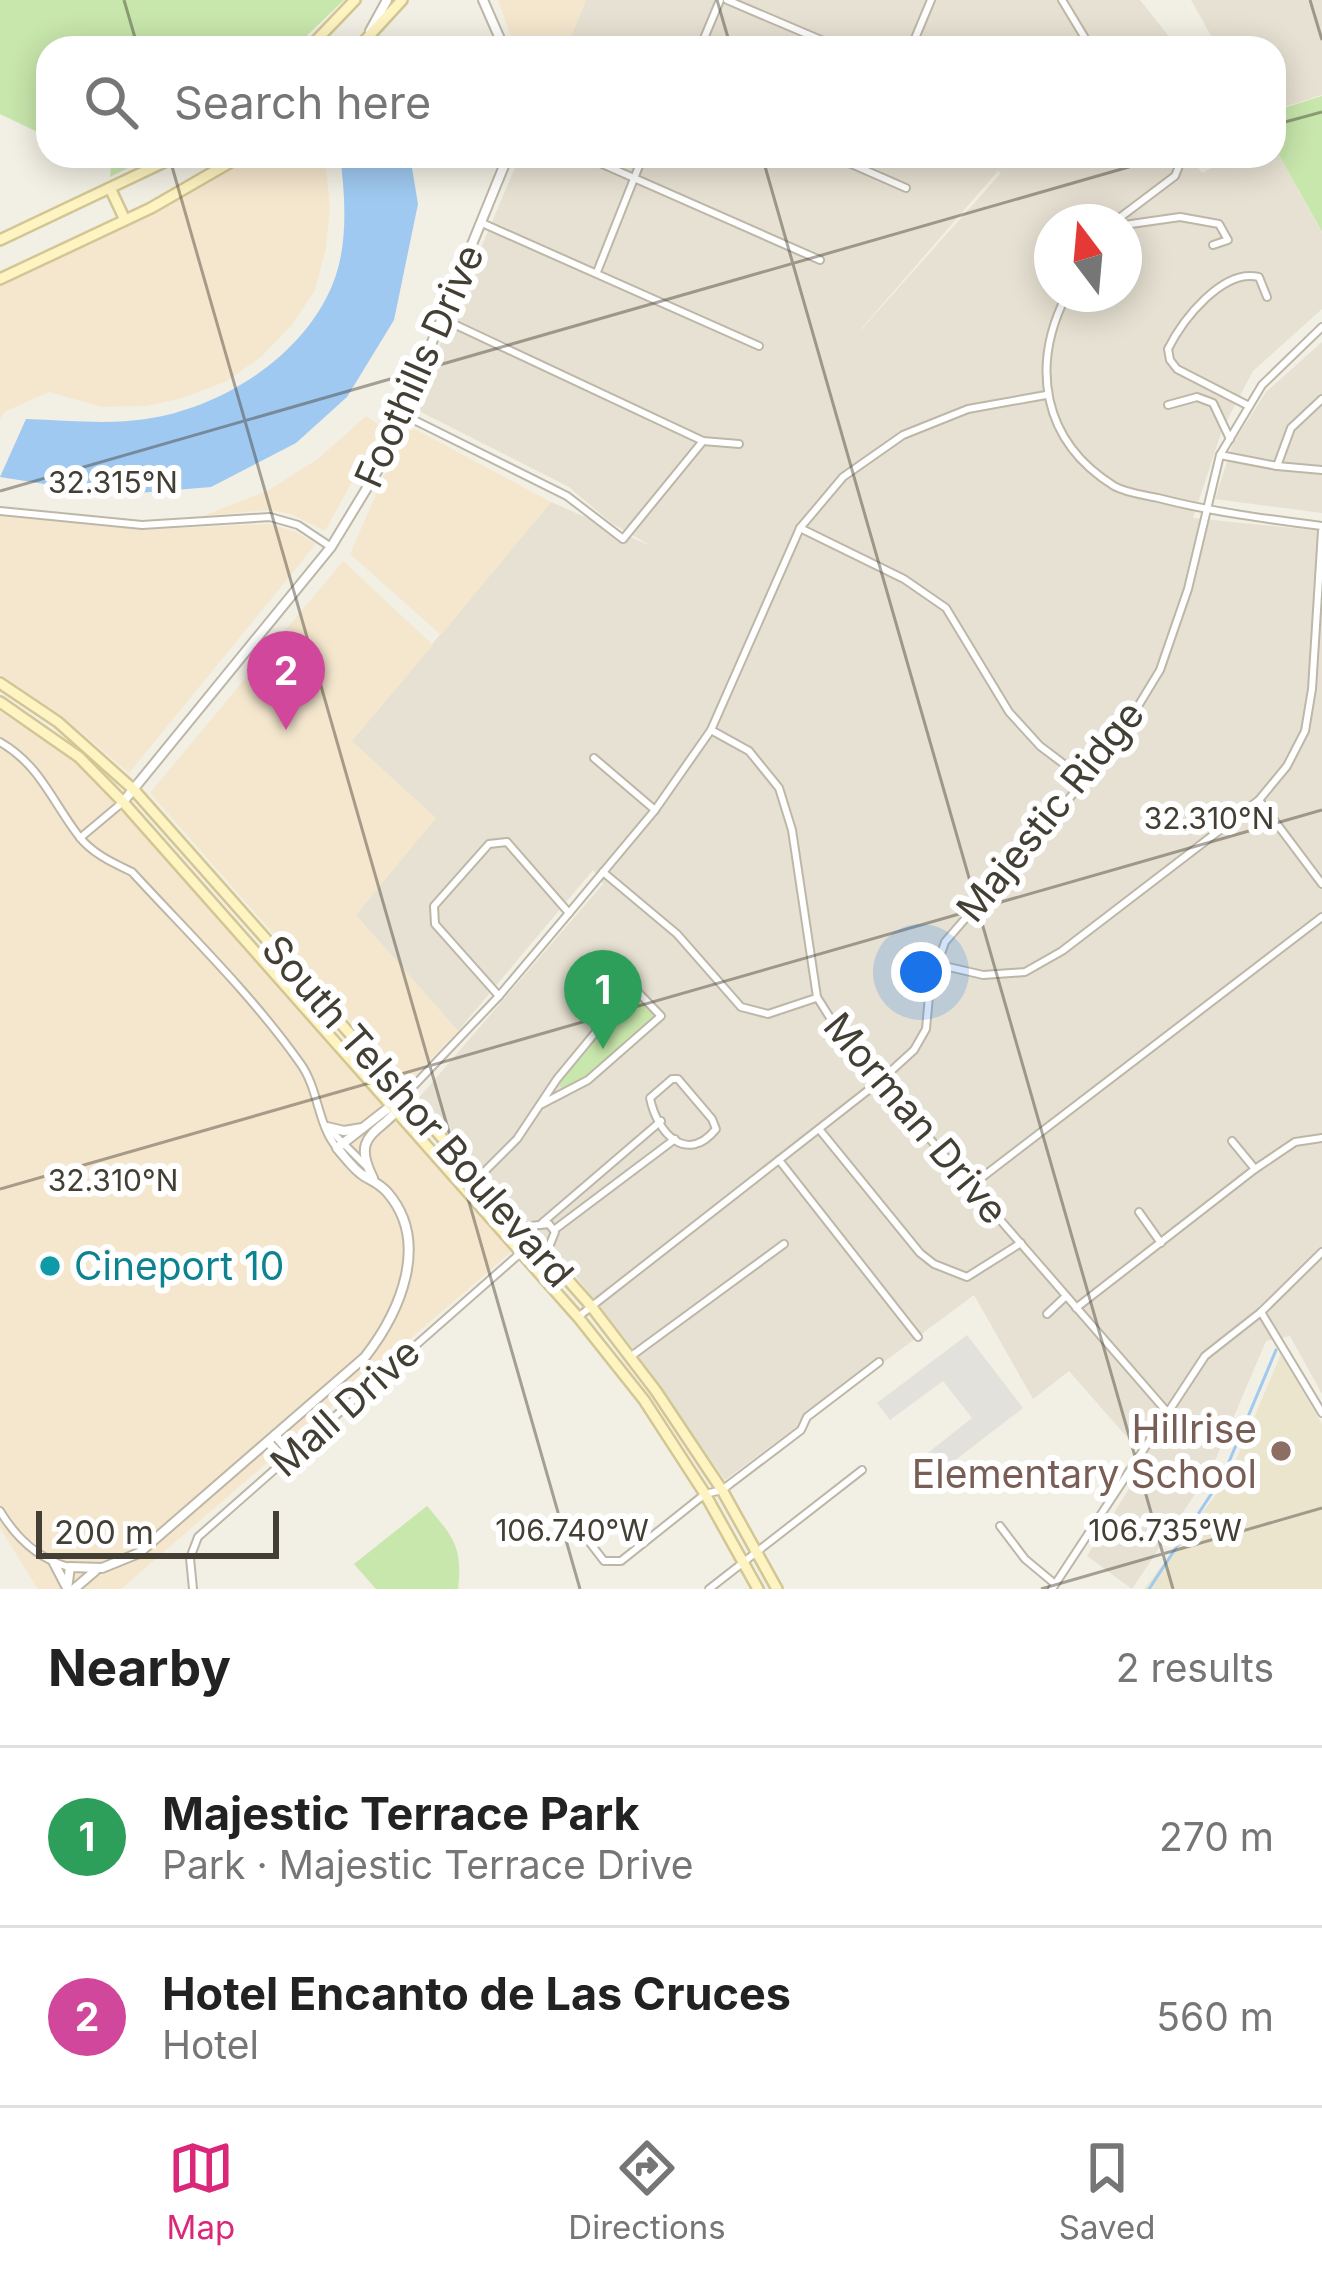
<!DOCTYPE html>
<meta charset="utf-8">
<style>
:root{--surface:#fff;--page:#f6f6f6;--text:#222;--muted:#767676;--line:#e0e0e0;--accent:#db2777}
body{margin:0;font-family:Inter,sans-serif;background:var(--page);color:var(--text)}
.compass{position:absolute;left:1034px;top:204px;width:108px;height:108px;border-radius:50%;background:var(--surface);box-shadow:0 6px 30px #0003;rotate:344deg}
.scale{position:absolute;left:36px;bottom:30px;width:243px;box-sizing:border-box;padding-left:12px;border:6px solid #443f34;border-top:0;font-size:33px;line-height:42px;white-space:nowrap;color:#443f34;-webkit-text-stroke:9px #fff;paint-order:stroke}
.you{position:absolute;left:921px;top:972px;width:42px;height:42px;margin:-30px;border:9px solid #fff;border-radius:50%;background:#1a73e8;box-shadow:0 0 0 18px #1a73e833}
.badge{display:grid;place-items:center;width:78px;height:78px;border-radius:50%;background:var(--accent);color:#fff;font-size:39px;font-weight:700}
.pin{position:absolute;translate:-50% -99px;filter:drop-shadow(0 3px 6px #0008)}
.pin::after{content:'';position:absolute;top:63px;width:42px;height:36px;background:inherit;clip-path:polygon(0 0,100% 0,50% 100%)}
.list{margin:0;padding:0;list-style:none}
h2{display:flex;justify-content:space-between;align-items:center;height:156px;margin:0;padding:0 48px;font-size:51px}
h2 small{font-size:39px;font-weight:400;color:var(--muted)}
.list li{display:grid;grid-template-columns:78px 1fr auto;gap:36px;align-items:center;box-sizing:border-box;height:180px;padding:0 48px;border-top:3px solid var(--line)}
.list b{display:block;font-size:45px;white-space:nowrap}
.list p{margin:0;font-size:39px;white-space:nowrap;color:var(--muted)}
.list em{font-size:39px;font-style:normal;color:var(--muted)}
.icon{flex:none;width:66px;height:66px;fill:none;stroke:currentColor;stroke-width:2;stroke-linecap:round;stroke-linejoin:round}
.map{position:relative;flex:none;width:1322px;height:1589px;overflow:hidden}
.search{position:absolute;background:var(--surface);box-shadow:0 6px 30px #0003;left:36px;right:36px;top:36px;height:132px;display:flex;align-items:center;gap:30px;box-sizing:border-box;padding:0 42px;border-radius:36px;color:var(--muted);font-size:45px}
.sheet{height:516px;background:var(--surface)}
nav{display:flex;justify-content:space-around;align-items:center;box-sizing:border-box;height:168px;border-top:3px solid var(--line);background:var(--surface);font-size:33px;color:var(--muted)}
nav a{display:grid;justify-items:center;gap:6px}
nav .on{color:var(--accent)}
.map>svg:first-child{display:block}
.residential{fill:#e6e1d2;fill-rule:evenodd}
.commercial{fill:#f5e7ce}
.education{fill:#ebe5ce}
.green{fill:#c8e7ac}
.parking{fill:#e3e1dc}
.water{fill:#9fc9f0}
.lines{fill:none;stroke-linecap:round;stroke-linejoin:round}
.stream{stroke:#9fc9f0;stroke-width:3}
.minor-casing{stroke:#bdb7a7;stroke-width:10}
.tertiary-casing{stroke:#bdb7a7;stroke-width:12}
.secondary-casing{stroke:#d2c694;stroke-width:14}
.minor{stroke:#fff;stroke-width:6}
.tertiary{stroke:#fff;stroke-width:8}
.secondary{stroke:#fef4c2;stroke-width:9}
.ticks{fill:none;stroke:#443f34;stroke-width:3;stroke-opacity:0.45}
.culture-dot{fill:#0f9aa8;stroke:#fff;stroke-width:4.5}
.education-dot{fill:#8d6e63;stroke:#fff;stroke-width:4.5}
.labels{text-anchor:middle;stroke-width:12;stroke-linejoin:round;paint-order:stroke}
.street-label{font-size:39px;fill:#443f34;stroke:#fff}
.culture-label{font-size:39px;fill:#0d838f;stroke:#fff;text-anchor:start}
.education-label{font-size:39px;fill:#785e54;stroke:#fff;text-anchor:end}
.ticks-label{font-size:30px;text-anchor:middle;fill:#443f34;stroke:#fff;stroke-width:12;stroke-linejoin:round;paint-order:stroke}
</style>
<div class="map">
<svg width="1322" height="1589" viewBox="0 0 1322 1589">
<rect width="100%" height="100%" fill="#f2efe4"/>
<g class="residential">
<path d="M 586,0 L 1140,0 L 1178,48 L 566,48 Z"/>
<path d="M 1191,0 L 1322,0 L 1322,95 L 1274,110 L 1274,48 L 1218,48 Z"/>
<path d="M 1274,146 L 1322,233 L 1322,309 L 1253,371 L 1222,430 L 1193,518 L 1322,531 L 1322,1394 L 1290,1336 L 1266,1341 L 1211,1470 L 1132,1589 L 1087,1556 L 1147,1460 L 1069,1371 L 1033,1399 L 974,1295 L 725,1480 L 632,1347 L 564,1261 L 417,1100 L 603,884 L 593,870 L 458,1031 L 356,915 L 351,741 L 551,502 L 651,546 L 610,522 L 569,487 L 413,408 L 520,156 L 1198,156 L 1192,160 L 1202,173 L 1234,156 L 1274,156 ZM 998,171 L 1001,173 L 861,330 L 861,329 ZM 1052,222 L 1124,222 L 1124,294 L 1052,294 Z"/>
<path d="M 1322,342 L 1322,513 L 1215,499 L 1233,443 L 1266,392 Z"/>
</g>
<g class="commercial">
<path d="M 498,0 L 586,0 L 566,48 L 515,48 Z"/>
<path d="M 249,156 L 325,159 L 330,207 L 326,248 L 315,290 L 292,325 L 261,357 L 227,381 L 182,398 L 147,406 L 102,407 L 49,392 L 4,412 L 0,421 L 0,286 L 154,213 Z"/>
<path d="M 366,416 L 382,427 L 325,531 L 291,514 L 270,510 L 203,516 L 269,490 L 318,459 Z"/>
<path d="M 415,429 L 551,502 L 441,635 L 350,554 L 403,433 Z"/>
<path d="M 0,516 L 143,530 L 269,524 L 296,532 L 316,544 L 129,773 L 61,715 L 0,674 Z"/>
<path d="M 343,561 L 433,645 L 352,741 L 436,818 L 356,915 L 458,1031 L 406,1085 L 150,793 Z"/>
<path d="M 0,712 L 22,726 L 29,720 L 79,757 L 123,802 L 138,829 L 512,1251 L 121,1589 L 38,1589 L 0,1528 Z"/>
</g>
<path class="education" d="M 1281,1354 L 1322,1424 L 1322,1589 L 1144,1589 L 1228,1479 Z"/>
<g class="green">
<path d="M 0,0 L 344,0 L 294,48 L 48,48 L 48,137 L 0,114 Z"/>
<path d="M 1322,96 L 1322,232 L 1274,146 L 1274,111 Z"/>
<path d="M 87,156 L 151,156 L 110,177 L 111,168 Z"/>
<path d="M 635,996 L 655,1017 L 580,1081 L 563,1089 L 558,1083 Z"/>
<path d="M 427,1506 C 453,1537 463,1546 458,1589 L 376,1589 L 354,1564 Z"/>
</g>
<path class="parking" d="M 967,1335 L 1023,1408 L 932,1478 L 919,1460 L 972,1418 L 943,1381 L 890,1420 L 877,1403 Z"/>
<path class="water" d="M 340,156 L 410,156 L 418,204 L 394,320 L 347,397 L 296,443 L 211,487 L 114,495 L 0,477 L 26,419 C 64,420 107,425 146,419 C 223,408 310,353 336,275 C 348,238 345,194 340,156 Z"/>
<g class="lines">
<path class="stream" d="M 1149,1589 L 1223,1476 L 1276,1350"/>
<defs>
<g id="minor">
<path d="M 727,0 L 840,48"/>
<path d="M 1062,0 L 1091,48"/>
<path d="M 700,48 L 720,0"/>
<path d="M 911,48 L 931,0"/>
<path d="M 584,156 L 820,260"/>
<path d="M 833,156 L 906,188"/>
<path d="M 1114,222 L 1175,176 L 1179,166 L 1174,156"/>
<path d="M 482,223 L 759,346"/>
<path d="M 1124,225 L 1180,217 L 1219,224 L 1228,240 L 1213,245"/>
<path d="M 597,272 L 643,156"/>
<path d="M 1067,294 C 1030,366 1042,441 1114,486 C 1126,493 1145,495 1158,498 C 1212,512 1267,519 1322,526"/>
<path d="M 443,319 L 703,441 L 739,444"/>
<path d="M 1168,405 L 1197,397 L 1213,403 L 1230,439"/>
<path d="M 1249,406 L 1177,369 L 1170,360 L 1168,349 C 1183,319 1223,268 1259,277 L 1267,297"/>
<path d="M 404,415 L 567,496 L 623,539 L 703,441"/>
<path d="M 1220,455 L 1277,466 L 1291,428 L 1322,399"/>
<path d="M 1277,466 L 1322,470"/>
<path d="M 0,511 L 142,525 L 270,517 L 298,525 L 331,547"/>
<path d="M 800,528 L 904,579 L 946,608 L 1009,712 L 1040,746 L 1085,780"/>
<path d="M 711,730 L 749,751 L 779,788 L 792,830 L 817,997 L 844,1040 L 1168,1413"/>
<path d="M 0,742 C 39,764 52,801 78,835 C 91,853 113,863 132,872 C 189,934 252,995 300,1063 C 319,1089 317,1124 337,1148"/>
<path d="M 594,758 L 655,810"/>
<path d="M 1259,800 L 1322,884"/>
<path d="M 80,838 L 123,802"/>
<path d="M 603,872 L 677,934 L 741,1007 L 768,1014 L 816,998"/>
<path d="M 936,964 L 983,975 L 1025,972 L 1062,951 L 1259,800 L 1287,766 L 1305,731 L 1312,689 L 1322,531"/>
<path d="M 499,996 L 435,924 L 434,906 L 489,844 L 507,842 L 569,913"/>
<path d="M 672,1079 L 678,1079 L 712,1119 L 716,1129 C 687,1165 657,1133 650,1098 Z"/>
<path d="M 406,1094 L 499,996 L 569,913 L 655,810 L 711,730 L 800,528 L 843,477 L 903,435 L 968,409 L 1046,395"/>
<path d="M 329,1129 L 365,1165"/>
<path d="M 819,1129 L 920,1253 L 934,1264 L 967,1277 L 1021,1243"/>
<path d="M 1232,1141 L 1255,1169"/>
<path d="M 779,1160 L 918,1337"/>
<path d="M 972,1185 L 1322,917"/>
<path d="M 467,1189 L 517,1139 L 557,1079 L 633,987 L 661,1016 L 588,1080 L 540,1105"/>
<path d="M 1139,1212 L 1161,1243"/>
<path d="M 542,1223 L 661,1121"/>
<path d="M 521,1227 L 549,1224 L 555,1232 L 546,1254"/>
<path d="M 554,1230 L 675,1139"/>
<path d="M 1076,1308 L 1255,1169 L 1295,1142 L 1322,1138"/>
<path d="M 1261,1312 L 1322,1413"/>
<path d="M 1047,1314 L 1066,1296"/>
<path d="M 578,1317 L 880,1081 L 914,1050 L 926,1029 L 930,985 L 945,942 L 1085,780 L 1126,726 L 1160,670 L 1188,589 L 1220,455 L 1262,385 L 1322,327"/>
<path d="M 630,1357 L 784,1244"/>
<path d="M 0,1511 C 17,1539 38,1559 69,1567"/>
<path d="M 1000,1526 L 1025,1559 L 1055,1584"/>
<path d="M 584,1535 L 604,1561 L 621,1561 L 705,1494 L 722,1490 L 801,1430 L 807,1417 L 879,1362"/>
<path d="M 193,1589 L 190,1558 L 198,1537 L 533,1242"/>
<path d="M 709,1589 L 862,1470"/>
<path d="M 1052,1589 L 1205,1356 L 1261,1312 L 1322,1252"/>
</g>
<g id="tertiary">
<path d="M 483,0 L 504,48"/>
<path d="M 370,31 L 387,0"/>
<path d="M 123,802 L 331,547 L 384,460 L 508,156"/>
<path d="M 327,1127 L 344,1131 L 362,1128"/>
<path d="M 373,1178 C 348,1129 386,1135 405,1098"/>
<path d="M 275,1435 L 292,1455"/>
<path d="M 268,1442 L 285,1461"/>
<path d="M 54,1563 L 66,1586"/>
<path d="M 67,1589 L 70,1567 L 102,1568 L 139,1553 L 365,1357 C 400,1312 431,1242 387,1192 C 379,1183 372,1181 364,1176 C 354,1170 345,1157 337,1148 L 405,1095"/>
<path d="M 74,1589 L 95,1571"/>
</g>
<g id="secondary">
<path d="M 309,48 L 355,0"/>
<path d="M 358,48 L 402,0"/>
<path d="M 110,188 L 125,220"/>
<path d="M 0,240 L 177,156"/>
<path d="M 0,279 L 151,208 L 241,156"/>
<path d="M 0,683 L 58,722 L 134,790 L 591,1306 L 656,1391 L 722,1490 L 777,1589"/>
<path d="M 0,702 L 79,757 L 123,802 L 578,1317 L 644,1400 L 705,1494 L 758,1589"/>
</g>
</defs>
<use href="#minor" class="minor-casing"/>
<use href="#tertiary" class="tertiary-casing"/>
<use href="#secondary" class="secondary-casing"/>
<use href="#minor" class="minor"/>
<use href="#tertiary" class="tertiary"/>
<use href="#secondary" class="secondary"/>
</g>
<path class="ticks" d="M 124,0 L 138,48M 717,0 L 731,48M 1310,0 L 1322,40M 1274,125 L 1322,112M 169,156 L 580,1589M 762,156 L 1173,1589M 0,491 L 1167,156M 0,1189 L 1322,810M 1041,1589 L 1322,1508"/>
<circle class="culture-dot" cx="50" cy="1266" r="12"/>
<circle class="education-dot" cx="1281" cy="1451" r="12"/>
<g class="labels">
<g class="street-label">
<text transform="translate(419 366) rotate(-66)" y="14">Foothills Drive</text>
<text transform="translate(1050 811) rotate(-51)" y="14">Majestic Ridge</text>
<text transform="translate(418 1111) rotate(49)" y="14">South Telshor Boulevard</text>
<text transform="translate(916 1118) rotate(50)" y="14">Morman Drive</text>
<text transform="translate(345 1407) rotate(-42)" y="14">Mall Drive</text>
</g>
<g class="culture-label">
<text x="74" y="1280">Cineport 10</text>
</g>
<g class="education-label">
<text x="1257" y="1443">Hillrise<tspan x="1257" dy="45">Elementary School</tspan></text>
</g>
</g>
<g class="ticks-label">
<text x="113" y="493">32.315°N</text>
<text x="1209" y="829">32.310°N</text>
<text x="113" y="1191">32.310°N</text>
<text x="572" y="1541">106.740°W</text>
<text x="1165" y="1541">106.735°W</text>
</g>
</svg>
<svg class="compass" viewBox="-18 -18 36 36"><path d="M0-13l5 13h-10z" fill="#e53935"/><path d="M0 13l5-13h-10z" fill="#767676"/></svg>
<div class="scale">200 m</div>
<div class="you"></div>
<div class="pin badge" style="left:603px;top:1049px;background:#2e9e5b">1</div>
<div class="pin badge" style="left:286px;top:730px;background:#d1479c">2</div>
<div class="search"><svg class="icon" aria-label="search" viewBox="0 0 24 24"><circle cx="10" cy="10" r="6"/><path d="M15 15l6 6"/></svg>Search here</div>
</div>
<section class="sheet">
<h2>Nearby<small>2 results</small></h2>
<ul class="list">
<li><span class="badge" style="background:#2e9e5b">1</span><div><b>Majestic Terrace Park</b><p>Park · Majestic Terrace Drive</p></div><em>270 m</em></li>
<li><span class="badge" style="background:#d1479c">2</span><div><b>Hotel Encanto de Las Cruces</b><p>Hotel</p></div><em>560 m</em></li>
</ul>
</section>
<nav>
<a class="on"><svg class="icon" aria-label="map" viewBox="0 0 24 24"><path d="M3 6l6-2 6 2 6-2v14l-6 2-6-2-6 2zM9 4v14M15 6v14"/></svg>Map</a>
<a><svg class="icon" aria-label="directions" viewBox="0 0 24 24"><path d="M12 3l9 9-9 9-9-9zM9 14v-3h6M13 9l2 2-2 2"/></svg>Directions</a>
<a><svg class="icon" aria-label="saved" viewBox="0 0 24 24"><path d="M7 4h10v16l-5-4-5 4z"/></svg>Saved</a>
</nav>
